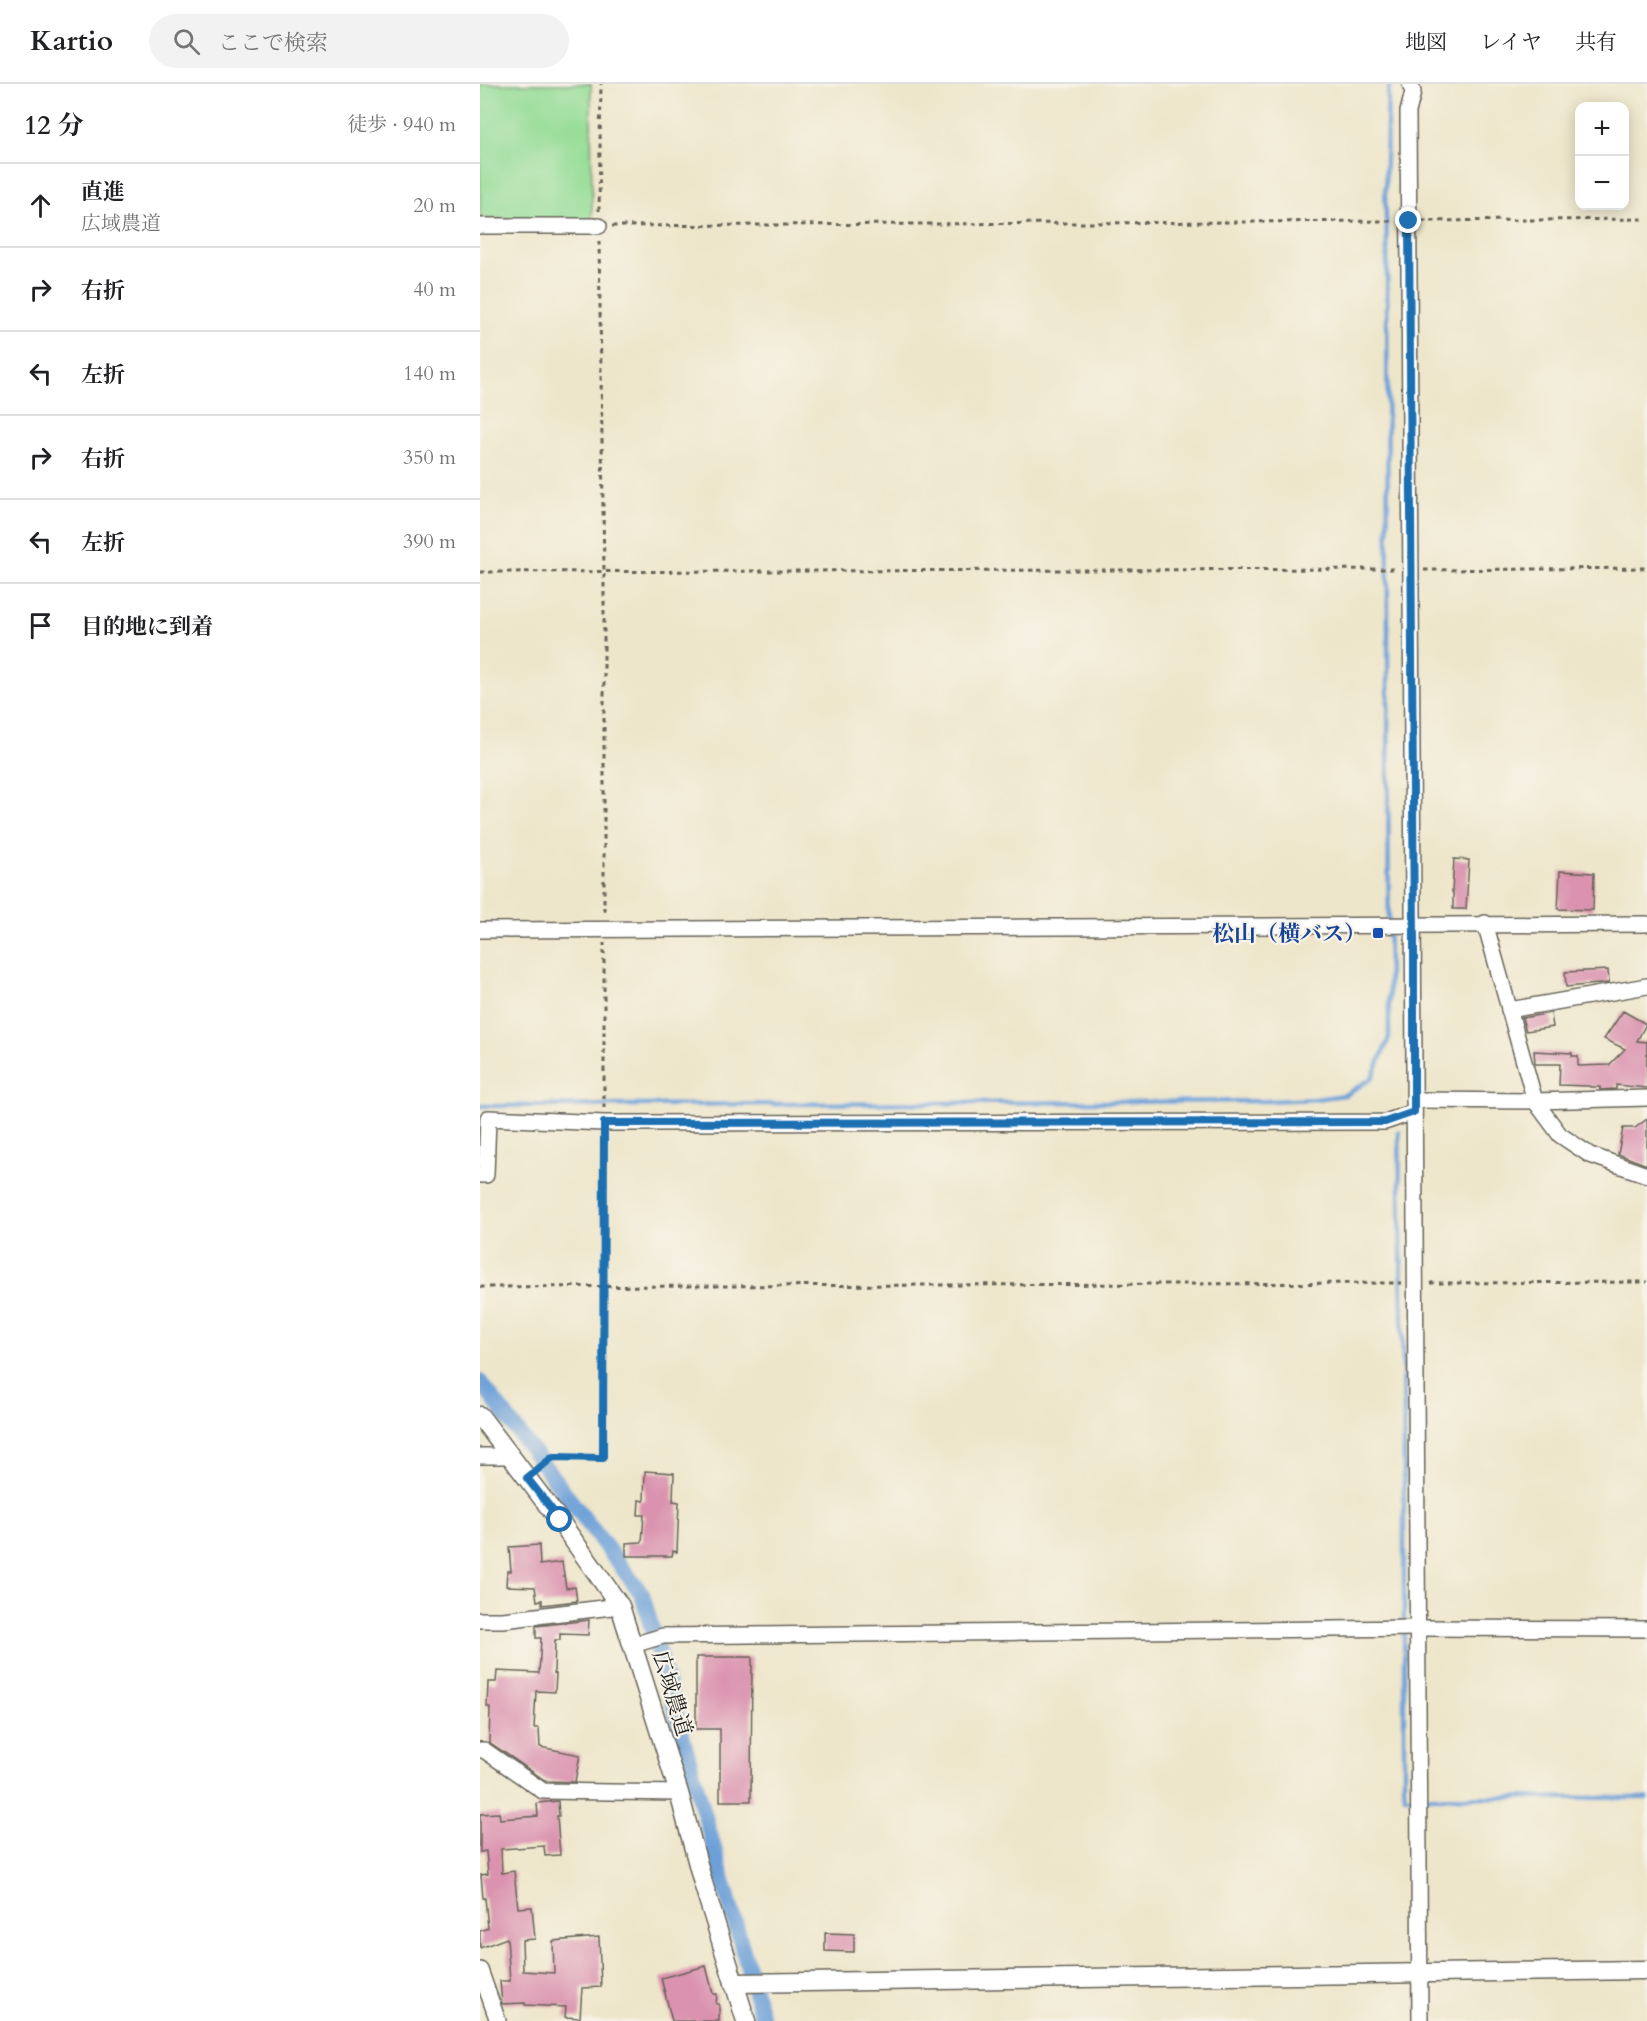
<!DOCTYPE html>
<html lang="ja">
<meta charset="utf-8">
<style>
:root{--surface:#fff;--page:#f2f2f2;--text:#202124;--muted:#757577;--line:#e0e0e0}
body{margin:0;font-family:Cardo,"Noto Serif JP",serif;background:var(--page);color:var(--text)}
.controls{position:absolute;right:18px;top:18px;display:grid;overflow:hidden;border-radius:12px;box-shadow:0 3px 15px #0003}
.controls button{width:54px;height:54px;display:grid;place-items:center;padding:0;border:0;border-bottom:2px solid var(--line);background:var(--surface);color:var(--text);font:30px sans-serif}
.stop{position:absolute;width:18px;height:18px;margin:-14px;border:4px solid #1f6fb2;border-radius:50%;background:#fff}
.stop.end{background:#1f6fb2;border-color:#fff;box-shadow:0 2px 6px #0008}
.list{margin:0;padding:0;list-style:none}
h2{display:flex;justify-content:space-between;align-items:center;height:78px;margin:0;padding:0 24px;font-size:26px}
h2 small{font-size:20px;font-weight:400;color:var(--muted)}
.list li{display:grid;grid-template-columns:39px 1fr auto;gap:18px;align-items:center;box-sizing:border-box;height:84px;padding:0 24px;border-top:2px solid var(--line)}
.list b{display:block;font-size:22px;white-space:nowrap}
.list p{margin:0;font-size:20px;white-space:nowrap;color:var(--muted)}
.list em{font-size:20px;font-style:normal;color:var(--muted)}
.icon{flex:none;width:33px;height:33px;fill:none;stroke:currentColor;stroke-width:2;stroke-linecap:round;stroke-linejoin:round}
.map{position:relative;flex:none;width:1167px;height:1937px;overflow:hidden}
header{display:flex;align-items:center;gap:36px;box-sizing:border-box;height:84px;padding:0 30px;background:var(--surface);border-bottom:2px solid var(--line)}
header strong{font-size:28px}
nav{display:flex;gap:33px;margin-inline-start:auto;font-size:21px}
.search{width:420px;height:54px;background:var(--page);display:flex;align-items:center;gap:15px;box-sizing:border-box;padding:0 21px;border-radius:33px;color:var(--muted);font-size:22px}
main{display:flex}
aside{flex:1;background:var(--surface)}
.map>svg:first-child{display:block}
.green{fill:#96dd97;stroke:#597c5a;stroke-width:1.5}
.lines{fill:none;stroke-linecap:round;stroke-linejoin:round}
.stream{stroke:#6da0d8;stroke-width:4.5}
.canal{stroke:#6da0d8;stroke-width:16}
.building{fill:#da92ae}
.minor-casing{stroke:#666359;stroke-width:18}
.tertiary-casing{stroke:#666359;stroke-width:21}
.path{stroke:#666359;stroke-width:3;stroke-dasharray:4.5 4.5;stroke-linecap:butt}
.minor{stroke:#fff;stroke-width:15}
.tertiary{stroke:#fff;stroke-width:18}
.route{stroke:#1f6fb2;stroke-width:8}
.transit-dot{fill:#1a4fb4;stroke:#f7f3e8;stroke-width:2}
.labels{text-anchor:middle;stroke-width:4.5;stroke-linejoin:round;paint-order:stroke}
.transit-label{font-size:22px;font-weight:bold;fill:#164399;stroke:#f7f3e8;text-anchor:end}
.street-label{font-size:22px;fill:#1c1c1c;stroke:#f7f3e8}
</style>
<header>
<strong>Kartio</strong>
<div class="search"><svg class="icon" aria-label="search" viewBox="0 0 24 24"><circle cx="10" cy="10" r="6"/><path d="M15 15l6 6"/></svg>ここで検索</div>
<nav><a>地図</a><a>レイヤ</a><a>共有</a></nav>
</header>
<main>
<aside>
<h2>12 分<small>徒歩 · 940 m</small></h2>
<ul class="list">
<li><svg class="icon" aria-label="ahead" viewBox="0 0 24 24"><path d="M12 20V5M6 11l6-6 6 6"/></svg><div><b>直進</b><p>広域農道</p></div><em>20 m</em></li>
<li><svg class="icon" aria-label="right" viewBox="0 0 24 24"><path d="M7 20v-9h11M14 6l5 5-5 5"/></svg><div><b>右折</b></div><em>40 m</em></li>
<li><svg class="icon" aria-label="left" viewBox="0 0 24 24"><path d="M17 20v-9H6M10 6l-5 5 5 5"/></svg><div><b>左折</b></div><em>140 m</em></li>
<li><svg class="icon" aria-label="right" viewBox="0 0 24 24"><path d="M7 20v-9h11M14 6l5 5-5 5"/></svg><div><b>右折</b></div><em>350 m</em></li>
<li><svg class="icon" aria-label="left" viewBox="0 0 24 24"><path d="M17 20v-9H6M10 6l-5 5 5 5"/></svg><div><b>左折</b></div><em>390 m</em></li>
<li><svg class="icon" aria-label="arrive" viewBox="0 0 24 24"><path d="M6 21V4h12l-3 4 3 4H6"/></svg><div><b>目的地に到着</b></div></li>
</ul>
</aside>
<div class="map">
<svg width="1167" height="1937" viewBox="0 0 1167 1937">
<rect width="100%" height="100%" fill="#f7f3e8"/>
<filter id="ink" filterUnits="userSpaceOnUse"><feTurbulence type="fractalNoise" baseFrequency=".0167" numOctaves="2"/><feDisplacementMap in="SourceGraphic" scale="12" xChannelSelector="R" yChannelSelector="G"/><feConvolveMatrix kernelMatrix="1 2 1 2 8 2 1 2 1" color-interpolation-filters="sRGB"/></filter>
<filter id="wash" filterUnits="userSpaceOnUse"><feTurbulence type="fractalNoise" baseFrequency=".008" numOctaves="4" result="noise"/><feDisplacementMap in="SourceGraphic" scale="24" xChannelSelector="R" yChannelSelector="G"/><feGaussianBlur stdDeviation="1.35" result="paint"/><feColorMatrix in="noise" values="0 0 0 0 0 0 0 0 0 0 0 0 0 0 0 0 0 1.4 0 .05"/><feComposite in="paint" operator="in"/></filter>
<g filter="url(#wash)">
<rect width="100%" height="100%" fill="#eee6ca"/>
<path class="green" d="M 0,0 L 111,0 L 112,135 L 0,135 Z"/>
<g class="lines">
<g class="stream">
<path d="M 0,1022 L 787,1017 L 835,1015 L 865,1011 L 892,994 L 909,954 L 907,159 L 905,108 L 908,9 L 910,0"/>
<path d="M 919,1048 L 924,1333 L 924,1701 L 925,1713 L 1167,1714"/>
</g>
<path class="canal" d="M 0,1298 L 162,1510 L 283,1937"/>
</g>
<g id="blocks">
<g class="building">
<path d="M 974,775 L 989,776 L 986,825 L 973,825 L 973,808 L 972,808 Z"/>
<path d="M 1080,787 L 1114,789 L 1113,826 L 1078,825 Z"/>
<path d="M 1128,886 L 1129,899 L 1086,903 L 1085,888 Z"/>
<path d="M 1143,927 L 1166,940 L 1157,957 L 1167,958 L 1167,1004 L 1136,1001 L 1136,1005 L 1120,1006 L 1120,1003 L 1110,1003 L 1109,1002 L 1079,1001 L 1080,980 L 1055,980 L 1054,967 L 1092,969 L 1092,972 L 1098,972 L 1098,982 L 1129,981 L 1145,965 L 1124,955 Z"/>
<path d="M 1071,929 L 1073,943 L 1046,947 L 1042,934 Z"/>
<path d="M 1167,1035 L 1167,1081 L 1138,1070 L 1143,1044 L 1155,1044 Z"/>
<path d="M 165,1387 L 194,1389 L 193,1417 L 199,1418 L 197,1468 L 193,1467 L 192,1472 L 146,1472 L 146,1459 L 162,1458 L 164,1431 L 158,1431 L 159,1416 L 164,1417 Z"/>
<path d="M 59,1461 L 60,1481 L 82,1478 L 86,1504 L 95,1503 L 97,1517 L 62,1521 L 62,1516 L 57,1517 L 55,1503 L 26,1502 L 27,1487 L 31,1487 L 29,1463 Z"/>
<path d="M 109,1536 L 108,1551 L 80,1550 L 80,1556 L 75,1556 L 74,1589 L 76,1590 L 75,1608 L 56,1607 L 54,1644 L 59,1644 L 60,1663 L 100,1671 L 95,1698 L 66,1697 L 9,1658 L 10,1623 L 7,1623 L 8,1598 L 16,1598 L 17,1587 L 59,1589 L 61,1554 L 56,1554 L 56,1542 Z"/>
<path d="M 216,1573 L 272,1573 L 271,1717 L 240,1717 L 240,1645 L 216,1645 Z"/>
<path d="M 78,1717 L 79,1732 L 77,1732 L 80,1771 L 65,1772 L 64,1762 L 21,1765 L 22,1789 L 34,1787 L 38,1824 L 52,1823 L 55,1855 L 42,1856 L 43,1887 L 74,1889 L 73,1857 L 119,1853 L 121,1903 L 102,1904 L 100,1934 L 85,1933 L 86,1923 L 45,1921 L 45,1919 L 22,1920 L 20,1897 L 30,1897 L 27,1854 L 0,1864 L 0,1847 L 8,1844 L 5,1814 L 3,1814 L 1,1791 L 8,1790 L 6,1767 L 0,1768 L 0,1730 L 19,1729 L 20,1735 L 58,1732 L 57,1719 Z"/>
<path d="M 345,1849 L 374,1850 L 374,1868 L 345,1867 Z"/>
<path d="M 226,1882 L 233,1910 L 237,1910 L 236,1920 L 239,1920 L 239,1937 L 192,1937 L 181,1894 Z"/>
</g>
</g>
</g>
<g filter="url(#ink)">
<use href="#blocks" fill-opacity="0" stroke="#666359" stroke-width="1.5"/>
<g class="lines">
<defs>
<g id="minor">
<path d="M 930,0 L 933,8 L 928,28 L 940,1937"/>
<path d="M 0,142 L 119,142"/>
<path d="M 1005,839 L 1055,1017 L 1080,1051 L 1110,1071 L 1167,1091"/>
<path d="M 0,846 L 1167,840"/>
<path d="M 1029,926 L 1167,902"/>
<path d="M 934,1016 L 1055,1017 L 1167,1014"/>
<path d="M 0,1091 L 6,1091 L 8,1034 L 124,1039 L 905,1038 L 934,1028"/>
<path d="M 0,1372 L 30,1372"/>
<path d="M 0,1536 L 23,1536 L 140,1522"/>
<path d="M 153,1561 L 183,1552 L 939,1544 L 1167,1545"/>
<path d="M 0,1666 L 4,1666 L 63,1707 L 199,1709"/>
<path d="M 0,1886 L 18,1937"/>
</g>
<g id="tertiary">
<path d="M 0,1332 L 79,1436 L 140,1522 L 199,1709 L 223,1799 L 266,1937"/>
<path d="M 254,1899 L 1167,1886"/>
</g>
</defs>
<use href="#minor" class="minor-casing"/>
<use href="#tertiary" class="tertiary-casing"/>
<g class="path">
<path d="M 119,127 L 121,0"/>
<path d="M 942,137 L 1167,135"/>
<path d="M 132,142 L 915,137"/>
<path d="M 119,157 L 124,487 L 124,832"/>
<path d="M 944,486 L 1167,484"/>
<path d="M 0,488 L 916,485"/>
<path d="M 124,1024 L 124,859"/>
<path d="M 950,1199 L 1167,1198"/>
<path d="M 0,1203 L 922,1199"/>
<path d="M 60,1384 L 73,1373 L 123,1374 L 124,1054"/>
</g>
<use href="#minor" class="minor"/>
<use href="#tertiary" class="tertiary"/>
</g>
</g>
<g class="lines" filter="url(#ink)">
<path class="route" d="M 80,1436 L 47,1394 L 73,1373 L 123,1374 L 124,1039 L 905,1038 L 934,1028 L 934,857 L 929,137"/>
</g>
<rect class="transit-dot" x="892" y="843" width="12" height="12" rx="3"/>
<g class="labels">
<g class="transit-label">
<text x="886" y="857">松山（横バス）</text>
</g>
<g class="street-label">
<text transform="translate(193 1609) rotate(73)" y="8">広域農道</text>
</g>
</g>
</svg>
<div class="controls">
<button>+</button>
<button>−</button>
</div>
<div class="stop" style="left:80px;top:1436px"></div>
<div class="stop end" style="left:929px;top:137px"></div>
</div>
</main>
